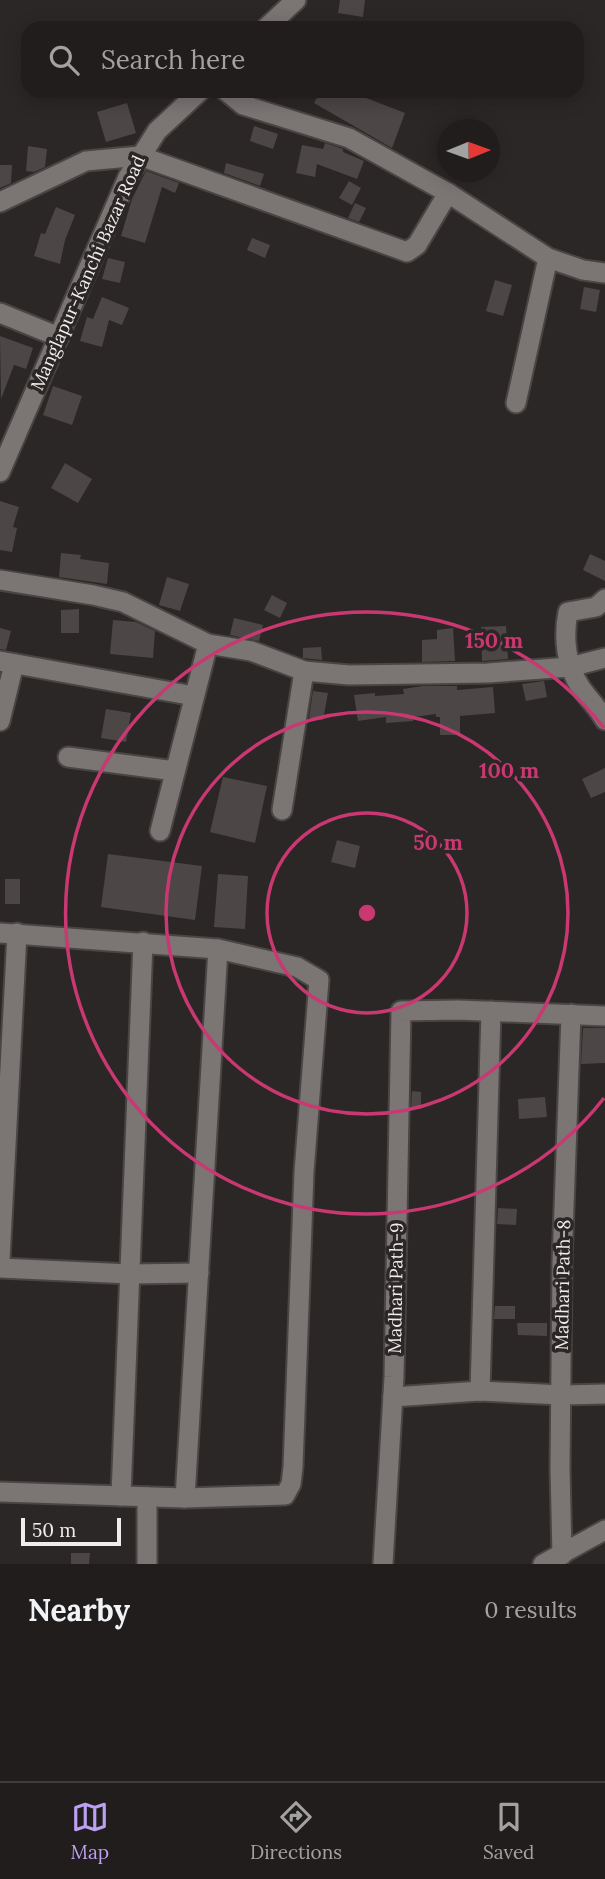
<!DOCTYPE html>
<style>
:root{--surface:#201d1c;--page:#282625;--text:#f1f3f6;--muted:#a2a2a3;--line:#3d3b3b;--accent:#bca0f2}
body{margin:0;font-family:Lora,serif;background:var(--page);color:var(--text)}
.compass{position:absolute;left:437px;top:119px;width:63px;height:63px;border-radius:50%;background:var(--surface);box-shadow:0 4px 18px #0003;rotate:89deg}
.scale{position:absolute;left:21px;bottom:18px;width:100px;box-sizing:border-box;padding-left:7px;border:4px solid #efeceb;border-top:0;font-size:19px;line-height:24px;white-space:nowrap;color:#efeceb;-webkit-text-stroke:5px #2b2726;paint-order:stroke}
.list{margin:0;padding:0;list-style:none}
h2{display:flex;justify-content:space-between;align-items:center;height:91px;margin:0;padding:0 28px;font-size:30px}
h2 small{font-size:23px;font-weight:400;color:var(--muted)}
.icon{flex:none;width:38px;height:38px;fill:none;stroke:currentColor;stroke-width:2;stroke-linecap:round;stroke-linejoin:round}
.map{position:relative;flex:none;width:605px;height:1564px;overflow:hidden}
.search{position:absolute;background:var(--surface);box-shadow:0 4px 18px #0003;left:21px;right:21px;top:21px;height:77px;display:flex;align-items:center;gap:18px;box-sizing:border-box;padding:0 24px;border-radius:21px;color:var(--muted);font-size:26px}
.sheet{height:217px;background:var(--surface)}
nav{display:flex;justify-content:space-around;align-items:center;box-sizing:border-box;height:98px;border-top:2px solid var(--line);background:var(--surface);font-size:19px;color:var(--muted)}
nav a{display:grid;justify-items:center;gap:4px}
nav .on{color:var(--accent)}
.map>svg:first-child{display:block}
.building{fill:#4c4746}
.lines{fill:none;stroke-linecap:round;stroke-linejoin:round}
.minor-casing{stroke:#494544;stroke-width:23}
.minor{stroke:#7b7574;stroke-width:19}
.ring{fill:none;stroke:#c93871;stroke-width:3.5}
.labels{text-anchor:middle;stroke-width:7;stroke-linejoin:round;paint-order:stroke}
.street-label{font-size:18px;fill:#efeceb;stroke:#2b2726}
.centre{fill:#c93871;stroke:#2b2726;stroke-width:3.5}
.ring-label{font-size:21px;text-anchor:middle;font-weight:bold;fill:#c93871;stroke:#2b2726;stroke-width:7;stroke-linejoin:round;paint-order:stroke}
</style>
<div class="map">
<svg width="605" height="1564" viewBox="0 0 605 1564">
<rect width="100%" height="100%" fill="#2b2726"/>
<g class="building">
<path d="M 340,0 L 365,0 L 363,17 L 338,13 Z"/>
<path d="M 321,91 L 363,91 L 361,96 L 405,113 L 392,148 L 314,103 Z"/>
<path d="M 127,103 L 136,133 L 106,142 L 97,112 Z"/>
<path d="M 254,126 L 278,134 L 273,149 L 250,141 Z"/>
<path d="M 325,143 L 343,149 L 343,152 L 364,161 L 357,179 L 317,164 L 315,177 L 296,173 L 302,145 L 323,149 Z"/>
<path d="M 28,146 L 47,149 L 45,167 L 34,172 L 26,171 Z"/>
<path d="M 226,163 L 264,174 L 260,186 L 224,173 Z"/>
<path d="M 0,165 L 12,165 L 11,183 L 0,188 Z"/>
<path d="M 146,171 L 179,183 L 175,193 L 162,187 L 145,243 L 121,236 L 132,199 Z"/>
<path d="M 349,181 L 361,188 L 352,205 L 339,198 Z"/>
<path d="M 355,203 L 366,208 L 359,222 L 348,218 Z"/>
<path d="M 56,207 L 75,215 L 65,240 L 60,264 L 34,256 L 41,233 L 45,234 Z"/>
<path d="M 252,238 L 270,245 L 265,258 L 247,250 Z"/>
<path d="M 108,258 L 125,262 L 120,283 L 102,279 Z"/>
<path d="M 495,280 L 512,285 L 503,316 L 486,311 Z"/>
<path d="M 584,287 L 600,290 L 596,312 L 580,309 Z"/>
<path d="M 102,297 L 129,308 L 122,325 L 109,320 L 102,347 L 80,341 L 87,317 L 93,319 Z"/>
<path d="M 0,336 L 33,348 L 26,369 L 14,365 L 1,399 Z"/>
<path d="M 53,386 L 82,396 L 72,425 L 43,415 Z"/>
<path d="M 65,463 L 92,479 L 78,503 L 51,488 Z"/>
<path d="M 0,501 L 19,507 L 13,527 L 17,528 L 12,552 L 0,550 Z"/>
<path d="M 61,553 L 81,555 L 80,559 L 109,563 L 107,584 L 59,577 Z"/>
<path d="M 590,554 L 605,561 L 605,581 L 583,570 Z"/>
<path d="M 167,577 L 189,584 L 180,611 L 159,605 Z"/>
<path d="M 272,595 L 287,603 L 280,618 L 264,610 Z"/>
<path d="M 79,609 L 79,633 L 61,633 L 61,610 Z"/>
<path d="M 234,618 L 263,625 L 259,641 L 230,635 Z"/>
<path d="M 113,620 L 136,622 L 155,631 L 153,658 L 110,654 Z"/>
<path d="M 506,626 L 508,659 L 482,661 L 481,627 Z"/>
<path d="M 0,628 L 11,631 L 6,650 L 0,649 Z"/>
<path d="M 453,628 L 455,661 L 422,662 L 422,640 L 437,639 L 437,630 Z"/>
<path d="M 321,647 L 322,660 L 303,658 L 303,648 Z"/>
<path d="M 544,681 L 547,697 L 526,701 L 522,684 Z"/>
<path d="M 423,686 L 457,686 L 457,690 L 493,687 L 495,713 L 460,716 L 460,735 L 440,735 L 440,717 L 436,717 L 436,714 L 413,717 L 413,721 L 386,723 L 386,717 L 358,721 L 354,695 L 375,693 L 375,696 L 404,694 L 403,689 Z"/>
<path d="M 313,691 L 328,693 L 323,720 L 309,718 Z"/>
<path d="M 106,709 L 131,713 L 126,742 L 101,738 Z"/>
<path d="M 605,768 L 605,792 L 591,798 L 582,779 Z"/>
<path d="M 223,777 L 267,786 L 255,843 L 210,832 Z"/>
<path d="M 337,840 L 360,846 L 355,868 L 331,862 Z"/>
<path d="M 108,854 L 202,866 L 195,920 L 101,907 Z"/>
<path d="M 218,874 L 248,876 L 245,929 L 214,927 Z"/>
<rect x="5" y="879" width="15" height="25"/>
<path d="M 583,1028 L 605,1028 L 605,1063 L 581,1064 Z"/>
<path d="M 412,1091 L 421,1092 L 421,1109 L 411,1109 Z"/>
<path d="M 545,1097 L 547,1117 L 519,1119 L 518,1099 Z"/>
<path d="M 498,1208 L 517,1209 L 516,1225 L 497,1224 Z"/>
<path d="M 495,1306 L 515,1306 L 515,1319 L 494,1319 Z"/>
<path d="M 517,1323 L 547,1323 L 547,1336 L 518,1335 Z"/>
<path d="M 71,1553 L 90,1553 L 89,1564 L 71,1564 Z"/>
</g>
<g class="lines">
<defs>
<g id="minor">
<path d="M 266,28 L 296,0"/>
<path d="M 226,91 L 243,105 L 349,138 L 448,193 L 548,258 L 583,270 L 605,273"/>
<path d="M 0,202 L 86,161 L 140,156 L 407,252 L 417,245 L 448,193"/>
<path d="M 0,313 L 59,337"/>
<path d="M 516,403 L 548,258"/>
<path d="M 0,472 L 128,177 L 157,131 L 200,91"/>
<path d="M 0,580 L 93,595 L 123,602 L 208,644 L 251,651 L 304,671 L 349,675 L 488,673 L 570,667 L 605,658"/>
<path d="M 605,599 L 596,607 L 568,612 C 563,638 566,666 581,688 C 589,699 598,708 605,720"/>
<path d="M 0,661 L 194,696"/>
<path d="M 0,721 L 14,664"/>
<path d="M 68,757 L 175,771"/>
<path d="M 282,810 L 304,671"/>
<path d="M 160,831 L 208,644"/>
<path d="M 0,933 L 218,949 L 297,967 L 319,980 L 304,1172 L 293,1467 L 291,1484 L 285,1495 L 185,1498 L 0,1492"/>
<path d="M 0,1260 L 17,933"/>
<path d="M 0,1268 L 130,1274 L 199,1273"/>
<path d="M 480,1391 L 491,1011"/>
<path d="M 393,1397 L 480,1391 L 562,1395 L 605,1394"/>
<path d="M 121,1496 L 143,942"/>
<path d="M 185,1498 L 218,949"/>
<path d="M 562,1555 L 560,1468 L 562,1263 L 571,1014"/>
<path d="M 147,1564 L 147,1497"/>
<path d="M 383,1564 L 394,1377 L 401,1011 L 458,1010 L 605,1016"/>
<path d="M 543,1564 L 605,1530"/>
</g>
</defs>
<use href="#minor" class="minor-casing"/>
<use href="#minor" class="minor"/>
</g>
<g class="ring">
<circle cx="367" cy="913" r="100"/>
<circle cx="367" cy="913" r="201"/>
<path d="M604 1098A301 301 0 1 1 604 728"/>
</g>
<g class="labels">
<g class="street-label">
<text transform="translate(88 273) rotate(-66)" y="6">Manglapur-Kanchi Bazar Road</text>
<text transform="translate(563 1285) rotate(-89)" y="6">Madhari Path-8</text>
<text transform="translate(396 1288) rotate(-89)" y="6">Madhari Path-9</text>
</g>
</g>
<circle cx="367" cy="913" r="10" class="centre"/>
<g class="ring-label">
<text x="494" y="648">150 m</text>
<text x="509" y="778">100 m</text>
<text x="438" y="850">50 m</text>
</g>
</svg>
<svg class="compass" viewBox="-18 -18 36 36"><path d="M0-13l5 13h-10z" fill="#e53935"/><path d="M0 13l5-13h-10z" fill="#a2a2a3"/></svg>
<div class="scale">50 m</div>
<div class="search"><svg class="icon" aria-label="search" viewBox="0 0 24 24"><circle cx="10" cy="10" r="6"/><path d="M15 15l6 6"/></svg>Search here</div>
</div>
<section class="sheet">
<h2>Nearby<small>0 results</small></h2>
<ul class="list">
</ul>
</section>
<nav>
<a class="on"><svg class="icon" aria-label="map" viewBox="0 0 24 24"><path d="M3 6l6-2 6 2 6-2v14l-6 2-6-2-6 2zM9 4v14M15 6v14"/></svg>Map</a>
<a><svg class="icon" aria-label="directions" viewBox="0 0 24 24"><path d="M12 3l9 9-9 9-9-9zM9 14v-3h6M13 9l2 2-2 2"/></svg>Directions</a>
<a><svg class="icon" aria-label="saved" viewBox="0 0 24 24"><path d="M7 4h10v16l-5-4-5 4z"/></svg>Saved</a>
</nav>
